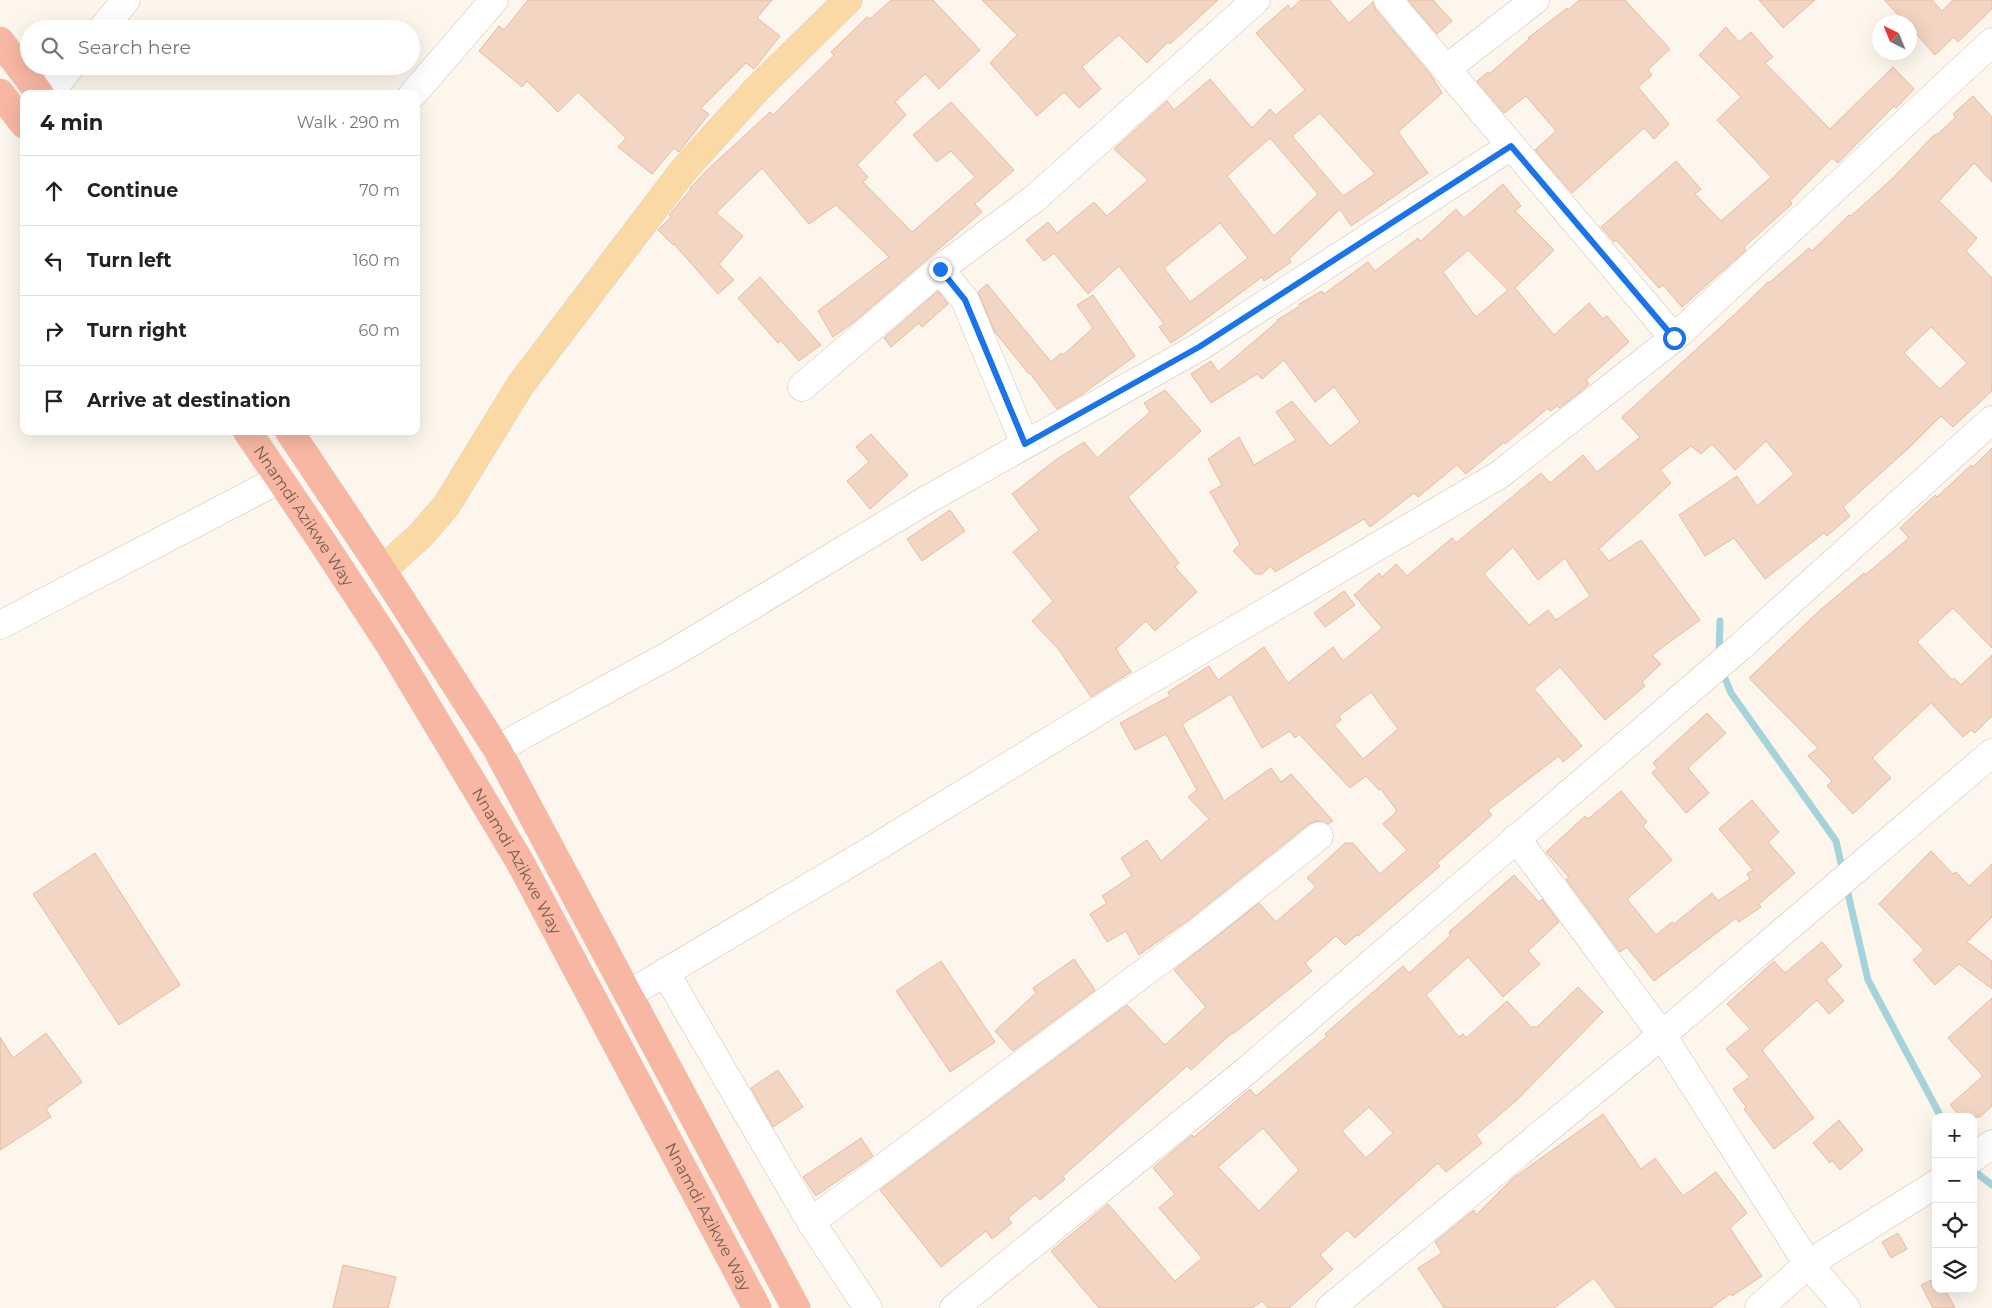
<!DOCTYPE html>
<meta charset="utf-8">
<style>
:root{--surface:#fff;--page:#f6f6f6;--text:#222;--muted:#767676;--line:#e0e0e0}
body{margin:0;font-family:Montserrat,sans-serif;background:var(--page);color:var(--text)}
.controls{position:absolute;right:15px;bottom:15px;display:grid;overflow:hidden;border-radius:10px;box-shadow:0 5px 20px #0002}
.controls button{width:45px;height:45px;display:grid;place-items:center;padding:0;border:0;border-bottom:1px solid var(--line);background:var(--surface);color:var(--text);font:25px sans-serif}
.compass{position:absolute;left:1872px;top:15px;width:45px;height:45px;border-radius:50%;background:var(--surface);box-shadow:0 5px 20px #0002;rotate:317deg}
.stop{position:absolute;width:15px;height:15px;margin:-11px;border:4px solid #1a73e8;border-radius:50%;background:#fff}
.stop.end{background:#1a73e8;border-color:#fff;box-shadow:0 1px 5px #0008}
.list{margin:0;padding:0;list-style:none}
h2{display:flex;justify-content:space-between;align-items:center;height:65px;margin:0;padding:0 20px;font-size:21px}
h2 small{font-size:16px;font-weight:400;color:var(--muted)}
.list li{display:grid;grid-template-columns:32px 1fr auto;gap:15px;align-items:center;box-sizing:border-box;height:70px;padding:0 20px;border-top:1px solid var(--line)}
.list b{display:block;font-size:19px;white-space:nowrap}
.list em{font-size:16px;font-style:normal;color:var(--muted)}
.icon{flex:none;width:28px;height:28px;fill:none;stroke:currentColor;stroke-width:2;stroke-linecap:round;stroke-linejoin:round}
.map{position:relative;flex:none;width:1992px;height:1308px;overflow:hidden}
.search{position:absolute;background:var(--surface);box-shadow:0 5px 20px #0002;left:20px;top:20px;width:400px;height:55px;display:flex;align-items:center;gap:12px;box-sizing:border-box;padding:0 18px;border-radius:28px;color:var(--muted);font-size:19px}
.panel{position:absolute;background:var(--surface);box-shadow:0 5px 20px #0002;left:20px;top:90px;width:400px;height:345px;border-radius:10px}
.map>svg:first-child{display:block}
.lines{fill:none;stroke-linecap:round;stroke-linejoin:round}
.stream{stroke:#a5d3da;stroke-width:7}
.building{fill:#f3d5c3;stroke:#e6bba3;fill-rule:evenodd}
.minor-casing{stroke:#d1beb0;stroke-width:29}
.major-casing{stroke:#dad1cd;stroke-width:29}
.highway-casing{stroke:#dad1cd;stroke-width:29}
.minor{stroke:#fff;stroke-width:28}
.major{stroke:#fbd9a5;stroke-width:28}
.highway{stroke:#f7b7a3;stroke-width:28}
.route{stroke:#1a73e8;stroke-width:6}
.labels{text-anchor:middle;stroke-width:4;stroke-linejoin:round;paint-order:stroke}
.street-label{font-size:16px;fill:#7a5c4d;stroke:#fffaf3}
</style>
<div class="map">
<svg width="1992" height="1308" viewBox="0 0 1992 1308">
<rect width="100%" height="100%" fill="#fdf6ec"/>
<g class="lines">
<g class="stream">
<path d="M 1719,656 L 1720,621"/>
<path d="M 1722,671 L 1731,693 L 1836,841 L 1843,872"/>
<path d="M 1846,885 L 1868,980 L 1941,1117"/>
<path d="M 1973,1170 L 1992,1185"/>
</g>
</g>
<g class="building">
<path d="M 528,0 L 772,0 L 757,18 L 780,36 L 754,69 L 746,63 L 701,108 L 709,114 L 679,152 L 674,148 L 652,174 L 618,147 L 626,138 L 578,92 L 558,112 L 527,81 L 522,87 L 479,51 L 499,26 L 504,30 Z"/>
<path d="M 891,0 L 933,0 L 980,50 L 939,89 L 925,74 L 895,102 L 906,115 L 857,165 L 868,177 L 863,182 L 912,232 L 975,177 L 951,151 L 937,162 L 913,135 L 951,102 L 1014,170 L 975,204 L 982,212 L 854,322 L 833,337 L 818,311 L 889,257 L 836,205 L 809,224 L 762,168 L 716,213 L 743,236 L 719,264 L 734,280 L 718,294 L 674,244 L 673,245 L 658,230 L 671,217 L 669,215 L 691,189 L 690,188 L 705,172 L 770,112 L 773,115 L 834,55 L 831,52 L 867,17 L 870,19 Z"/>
<path d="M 982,0 L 1218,0 L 1170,44 L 1168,42 L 1147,63 L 1119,35 L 1082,67 L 1101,89 L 1079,108 L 1064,92 L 1037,116 L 990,63 L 1017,35 Z"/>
<path d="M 1301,0 L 1329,0 L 1349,23 L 1373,2 L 1376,10 L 1431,75 L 1442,93 L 1398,132 L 1428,173 L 1351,226 L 1340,209 L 1289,259 L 1291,262 L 1264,281 L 1262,277 L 1203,321 L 1171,343 L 1159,327 L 1164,324 L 1119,266 L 1088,294 L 1054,253 L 1044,261 L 1026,240 L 1048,222 L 1057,233 L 1094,202 L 1107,216 L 1148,180 L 1114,149 L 1167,101 L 1174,110 L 1210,79 L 1252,128 L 1270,109 L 1276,115 L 1305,90 L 1256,33 L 1288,5 L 1291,9 ZM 1320,113 L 1375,174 L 1343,196 L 1292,136 ZM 1270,138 L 1318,194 L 1274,236 L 1227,176 ZM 1220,223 L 1248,258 L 1190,302 L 1164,268 Z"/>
<path d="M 1408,0 L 1433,0 L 1452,21 L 1437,34 Z"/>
<path d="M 1579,0 L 1625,0 L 1670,49 L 1648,70 L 1652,75 L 1638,87 L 1669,124 L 1654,139 L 1644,128 L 1572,193 L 1535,150 L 1556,131 L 1526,96 L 1504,113 L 1477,81 L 1488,72 L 1489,74 L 1529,39 L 1528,38 L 1567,8 L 1568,10 Z"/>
<path d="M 1759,0 L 1815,0 L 1783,28 Z"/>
<path d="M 1884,0 L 1932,0 L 1942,11 L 1953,0 L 1992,0 L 1992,9 L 1958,42 L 1954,37 L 1935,55 L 1910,27 L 1910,22 L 1905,22 Z"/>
<path d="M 1726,27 L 1739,42 L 1751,32 L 1773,57 L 1765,63 L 1830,129 L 1893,67 L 1914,89 L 1896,108 L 1894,106 L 1838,163 L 1832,158 L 1790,201 L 1792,204 L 1744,247 L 1746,250 L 1682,307 L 1663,285 L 1659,288 L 1616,240 L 1614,242 L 1601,227 L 1676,161 L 1701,189 L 1695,194 L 1721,221 L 1771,177 L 1717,120 L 1741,97 L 1699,55 Z"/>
<path d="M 1973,96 L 1992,117 L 1992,182 L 1974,163 L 1939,201 L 1977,238 L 1966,251 L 1992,278 L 1992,391 L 1953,427 L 1941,416 L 1911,446 L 1843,507 L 1850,516 L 1827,536 L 1824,533 L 1765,579 L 1734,538 L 1705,556 L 1679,515 L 1737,476 L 1757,506 L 1794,474 L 1766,441 L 1735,470 L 1712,444 L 1701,454 L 1691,446 L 1660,470 L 1671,483 L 1599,549 L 1609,561 L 1641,540 L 1700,620 L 1652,655 L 1661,664 L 1642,682 L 1645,686 L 1605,720 L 1560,667 L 1534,689 L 1582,746 L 1563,762 L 1559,756 L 1488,810 L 1492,815 L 1437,863 L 1440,866 L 1358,936 L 1357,935 L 1345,945 L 1336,936 L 1305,963 L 1312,971 L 1233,1034 L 1232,1033 L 1191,1070 L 1187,1066 L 1063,1176 L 1065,1179 L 1040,1200 L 1035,1195 L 1008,1218 L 1012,1223 L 992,1239 L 986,1231 L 941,1267 L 880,1190 L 1127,1005 L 1165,1045 L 1206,1007 L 1174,970 L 1259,903 L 1276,922 L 1316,887 L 1307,878 L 1345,843 L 1353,843 L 1380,874 L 1407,850 L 1383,824 L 1397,811 L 1381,789 L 1379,790 L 1366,776 L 1350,788 L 1299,734 L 1295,738 L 1290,731 L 1262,748 L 1231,694 L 1182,724 L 1224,801 L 1271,768 L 1281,782 L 1291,774 L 1333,821 L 1328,824 L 1317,821 L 1309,824 L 1191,918 L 1139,955 L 1126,931 L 1107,942 L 1090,914 L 1107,903 L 1102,896 L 1132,876 L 1121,858 L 1147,840 L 1161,861 L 1209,819 L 1188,797 L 1197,790 L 1166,734 L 1135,750 L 1120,723 L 1170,696 L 1168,692 L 1209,666 L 1218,680 L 1264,647 L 1288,683 L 1333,647 L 1343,661 L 1382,628 L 1354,595 L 1379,573 L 1382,577 L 1396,564 L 1407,576 L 1452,538 L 1456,543 L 1541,473 L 1550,483 L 1583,455 L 1597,472 L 1640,437 L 1622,418 L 1622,417 L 1735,314 L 1768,282 L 1769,283 L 1809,248 L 1812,251 L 1849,215 L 1851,216 L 1893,178 L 1933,136 L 1939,133 L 1956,117 L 1953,114 ZM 1931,327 L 1967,363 L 1940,389 L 1904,353 ZM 1513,547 L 1538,580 L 1565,558 L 1590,596 L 1556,620 L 1548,610 L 1529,625 L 1484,574 ZM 1371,692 L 1398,729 L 1363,759 L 1334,725 L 1341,720 L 1339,716 Z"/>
<path d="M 1503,184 L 1521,206 L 1515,211 L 1554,250 L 1515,288 L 1554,335 L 1589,303 L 1603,319 L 1607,316 L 1629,342 L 1586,380 L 1589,384 L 1580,392 L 1559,408 L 1557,406 L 1550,411 L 1548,408 L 1505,444 L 1504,442 L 1466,474 L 1457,465 L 1418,497 L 1414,493 L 1370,527 L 1364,519 L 1275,572 L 1271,566 L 1262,574 L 1255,574 L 1233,551 L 1240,544 L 1210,492 L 1222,485 L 1208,459 L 1239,437 L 1254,465 L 1296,440 L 1276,412 L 1292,401 L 1330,446 L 1360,422 L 1334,387 L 1315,402 L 1284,360 L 1262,379 L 1257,374 L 1211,403 L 1191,374 L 1211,361 L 1218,372 L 1278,321 L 1277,320 L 1300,306 L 1299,304 L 1322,291 L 1324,294 L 1368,262 L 1375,271 L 1418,238 L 1421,241 L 1456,209 L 1464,218 ZM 1468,250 L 1508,290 L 1476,317 L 1443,272 Z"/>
<path d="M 760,277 L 821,345 L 799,361 L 780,340 L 778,343 L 738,298 Z"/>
<path d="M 987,284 L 1051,362 L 1061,353 L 1063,355 L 1093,328 L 1077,305 L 1093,295 L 1135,356 L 1081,395 L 1057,409 L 1030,373 L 1029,374 L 995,332 L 978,292 Z"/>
<path d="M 938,291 L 948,304 L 922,327 L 919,323 L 891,347 L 884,338 Z"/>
<path d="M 1165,390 L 1201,431 L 1128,497 L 1179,563 L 1175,567 L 1197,592 L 1155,631 L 1146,621 L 1116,649 L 1131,672 L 1091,697 L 1059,650 L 1032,621 L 1053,601 L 1013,552 L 1039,530 L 1012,494 L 1057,459 L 1084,442 L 1097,458 L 1150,412 L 1144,403 Z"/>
<path d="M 871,434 L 908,475 L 870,509 L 847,481 L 869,462 L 856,447 Z"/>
<path d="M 1992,448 L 1992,648 L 1953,608 L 1917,642 L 1952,680 L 1954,678 L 1961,685 L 1992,655 L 1992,716 L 1975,733 L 1971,730 L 1963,737 L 1931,703 L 1872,758 L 1891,778 L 1853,814 L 1827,786 L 1832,781 L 1808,756 L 1818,748 L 1749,678 L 1819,611 L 1864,573 L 1865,575 L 1909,538 L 1900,528 L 1935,495 L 1937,497 L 1971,465 L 1973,467 Z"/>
<path d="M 950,510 L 965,531 L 922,561 L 907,539 Z"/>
<path d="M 1344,591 L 1355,605 L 1325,627 L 1314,613 Z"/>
<path d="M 1707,713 L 1726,733 L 1688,768 L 1709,793 L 1686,813 L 1652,773 L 1657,768 L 1653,763 Z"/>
<path d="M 1621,791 L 1647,822 L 1643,826 L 1672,860 L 1627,899 L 1656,935 L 1672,922 L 1674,924 L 1712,893 L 1718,901 L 1750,879 L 1747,874 L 1753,870 L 1719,829 L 1752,800 L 1779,832 L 1768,842 L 1795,873 L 1759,904 L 1761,907 L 1739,922 L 1736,918 L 1654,981 L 1627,947 L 1620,952 L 1566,879 L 1569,877 L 1546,852 L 1585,816 L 1588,819 Z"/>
<path d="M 1931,851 L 1953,874 L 1956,872 L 1969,886 L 1992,864 L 1992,917 L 1967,942 L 1992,961 L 1992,989 L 1959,964 L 1935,985 L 1913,960 L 1924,950 L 1879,904 Z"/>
<path d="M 95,853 L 180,985 L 119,1025 L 33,894 Z"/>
<path d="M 1514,875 L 1539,902 L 1542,899 L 1559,922 L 1528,951 L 1540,964 L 1503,997 L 1468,957 L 1426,995 L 1459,1037 L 1463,1034 L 1466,1038 L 1507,1001 L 1532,1028 L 1534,1026 L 1536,1028 L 1578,987 L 1603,1012 L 1517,1100 L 1476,1135 L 1482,1143 L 1446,1172 L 1438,1163 L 1355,1238 L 1347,1230 L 1320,1255 L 1333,1269 L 1289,1308 L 1268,1308 L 1262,1301 L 1253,1308 L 1099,1308 L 1051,1251 L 1108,1204 L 1175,1281 L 1202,1258 L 1159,1208 L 1175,1194 L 1153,1168 L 1192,1135 L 1194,1137 L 1250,1089 L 1256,1096 L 1327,1036 L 1325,1034 L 1403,966 L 1409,973 L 1451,935 L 1449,932 ZM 1369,1107 L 1393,1133 L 1366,1158 L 1342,1131 ZM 1263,1128 L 1299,1170 L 1259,1211 L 1218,1167 Z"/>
<path d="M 1822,942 L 1842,966 L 1826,980 L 1844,1001 L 1829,1014 L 1817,1000 L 1762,1050 L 1814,1118 L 1774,1149 L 1744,1109 L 1746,1107 L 1733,1089 L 1750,1077 L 1726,1049 L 1750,1029 L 1727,1004 L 1774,961 L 1785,973 Z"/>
<path d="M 1074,959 L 1095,990 L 1013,1051 L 995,1031 L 1036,993 L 1033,988 Z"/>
<path d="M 941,961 L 995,1042 L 950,1072 L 896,991 Z"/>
<path d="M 1992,998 L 1992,1106 L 1980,1117 L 1961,1117 L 1950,1105 L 1983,1076 L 1948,1038 Z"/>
<path d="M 46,1033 L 82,1082 L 46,1109 L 51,1117 L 0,1150 L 0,1037 L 13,1058 Z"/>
<path d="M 778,1070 L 803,1107 L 773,1127 L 751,1088 Z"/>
<path d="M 1603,1114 L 1641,1169 L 1655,1158 L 1683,1196 L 1716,1172 L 1747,1213 L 1730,1228 L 1762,1276 L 1732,1296 L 1730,1294 L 1711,1308 L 1616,1308 L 1594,1278 L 1554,1308 L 1444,1308 L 1418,1268 L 1442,1253 L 1435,1242 L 1474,1210 L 1476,1215 L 1513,1178 Z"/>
<path d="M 1839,1120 L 1863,1150 L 1840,1170 L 1832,1160 L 1830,1163 L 1813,1143 Z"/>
<path d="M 861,1138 L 873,1156 L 816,1196 L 803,1177 Z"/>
<path d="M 1898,1233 L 1907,1249 L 1891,1258 L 1882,1242 Z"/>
<path d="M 343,1265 L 396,1277 L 388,1308 L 333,1308 Z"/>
<path d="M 1936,1278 L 1936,1289 L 1945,1289 L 1955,1308 L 1933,1308 L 1921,1285 Z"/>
</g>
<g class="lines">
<defs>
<g id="minor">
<path d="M 1388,0 L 1674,338"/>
<path d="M 102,29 L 126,0"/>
<path d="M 1446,69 L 1535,0"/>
<path d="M 48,94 L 71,66"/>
<path d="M 413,94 L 494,0"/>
<path d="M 802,387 L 940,269"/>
<path d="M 1025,444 L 965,300 L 940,269 L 1034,199 L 1256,0"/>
<path d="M 0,625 L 280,479"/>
<path d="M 497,749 L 673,653 L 923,502 L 1199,347 L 1511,146"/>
<path d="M 1516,838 L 1662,1035 L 1808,1264 L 1846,1308"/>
<path d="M 665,972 L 811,1222 L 868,1308"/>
<path d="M 629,994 L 865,854 L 1131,691 L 1499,475 L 1674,338 L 1992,42"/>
<path d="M 1973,1158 L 1992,1144"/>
<path d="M 811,1222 L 1201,930 L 1319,836"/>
<path d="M 954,1308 L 1245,1072 L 1740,647 L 1992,420"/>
<path d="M 1330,1308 L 1662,1035 L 1992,753"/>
<path d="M 1759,1308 L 1808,1264 L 1936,1184"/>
</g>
<path id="major" d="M 382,570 L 420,536 L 446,506 L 521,384 L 682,172 L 756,90 L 848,0"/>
<g id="highway">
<path d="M 0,41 L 40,94"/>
<path d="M 0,93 L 24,124"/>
<path id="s1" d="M 247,431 L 319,537 L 390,645 L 520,862 L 757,1308"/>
<path d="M 289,431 L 382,570 L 497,749 L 796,1308"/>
</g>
</defs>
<use href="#minor" class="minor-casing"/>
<use href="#major" class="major-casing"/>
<use href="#highway" class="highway-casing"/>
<use href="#minor" class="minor"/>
<use href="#major" class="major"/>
<use href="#highway" class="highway"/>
</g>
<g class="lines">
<path class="route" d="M 940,269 L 965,300 L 1025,444 L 1199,347 L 1511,146 L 1674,338"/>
</g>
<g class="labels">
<g class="street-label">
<text dy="6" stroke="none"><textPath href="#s1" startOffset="102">Nnamdi Azikwe Way</textPath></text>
<text dy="6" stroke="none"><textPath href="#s1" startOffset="508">Nnamdi Azikwe Way</textPath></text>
<text dy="6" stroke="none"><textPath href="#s1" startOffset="912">Nnamdi Azikwe Way</textPath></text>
</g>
</g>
</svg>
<div class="controls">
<button>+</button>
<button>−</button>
<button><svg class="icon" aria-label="locate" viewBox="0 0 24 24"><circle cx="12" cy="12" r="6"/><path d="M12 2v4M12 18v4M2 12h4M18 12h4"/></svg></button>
<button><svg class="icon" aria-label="layers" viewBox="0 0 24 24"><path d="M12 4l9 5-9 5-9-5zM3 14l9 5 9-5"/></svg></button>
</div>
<svg class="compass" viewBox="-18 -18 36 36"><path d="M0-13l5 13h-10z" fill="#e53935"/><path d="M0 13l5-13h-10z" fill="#767676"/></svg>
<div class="stop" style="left:1674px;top:338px"></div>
<div class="stop end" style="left:940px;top:269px"></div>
<div class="search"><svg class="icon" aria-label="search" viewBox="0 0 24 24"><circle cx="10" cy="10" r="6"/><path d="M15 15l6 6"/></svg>Search here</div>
<section class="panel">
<h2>4 min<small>Walk · 290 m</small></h2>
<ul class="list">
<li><svg class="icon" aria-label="ahead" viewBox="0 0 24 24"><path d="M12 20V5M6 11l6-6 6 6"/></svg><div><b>Continue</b></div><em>70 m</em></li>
<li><svg class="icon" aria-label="left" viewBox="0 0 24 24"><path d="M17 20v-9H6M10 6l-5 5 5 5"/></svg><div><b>Turn left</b></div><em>160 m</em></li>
<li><svg class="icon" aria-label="right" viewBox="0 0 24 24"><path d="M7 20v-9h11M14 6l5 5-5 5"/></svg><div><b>Turn right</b></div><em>60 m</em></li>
<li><svg class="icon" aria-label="arrive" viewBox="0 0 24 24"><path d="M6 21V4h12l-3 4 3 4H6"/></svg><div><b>Arrive at destination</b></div></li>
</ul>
</section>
</div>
